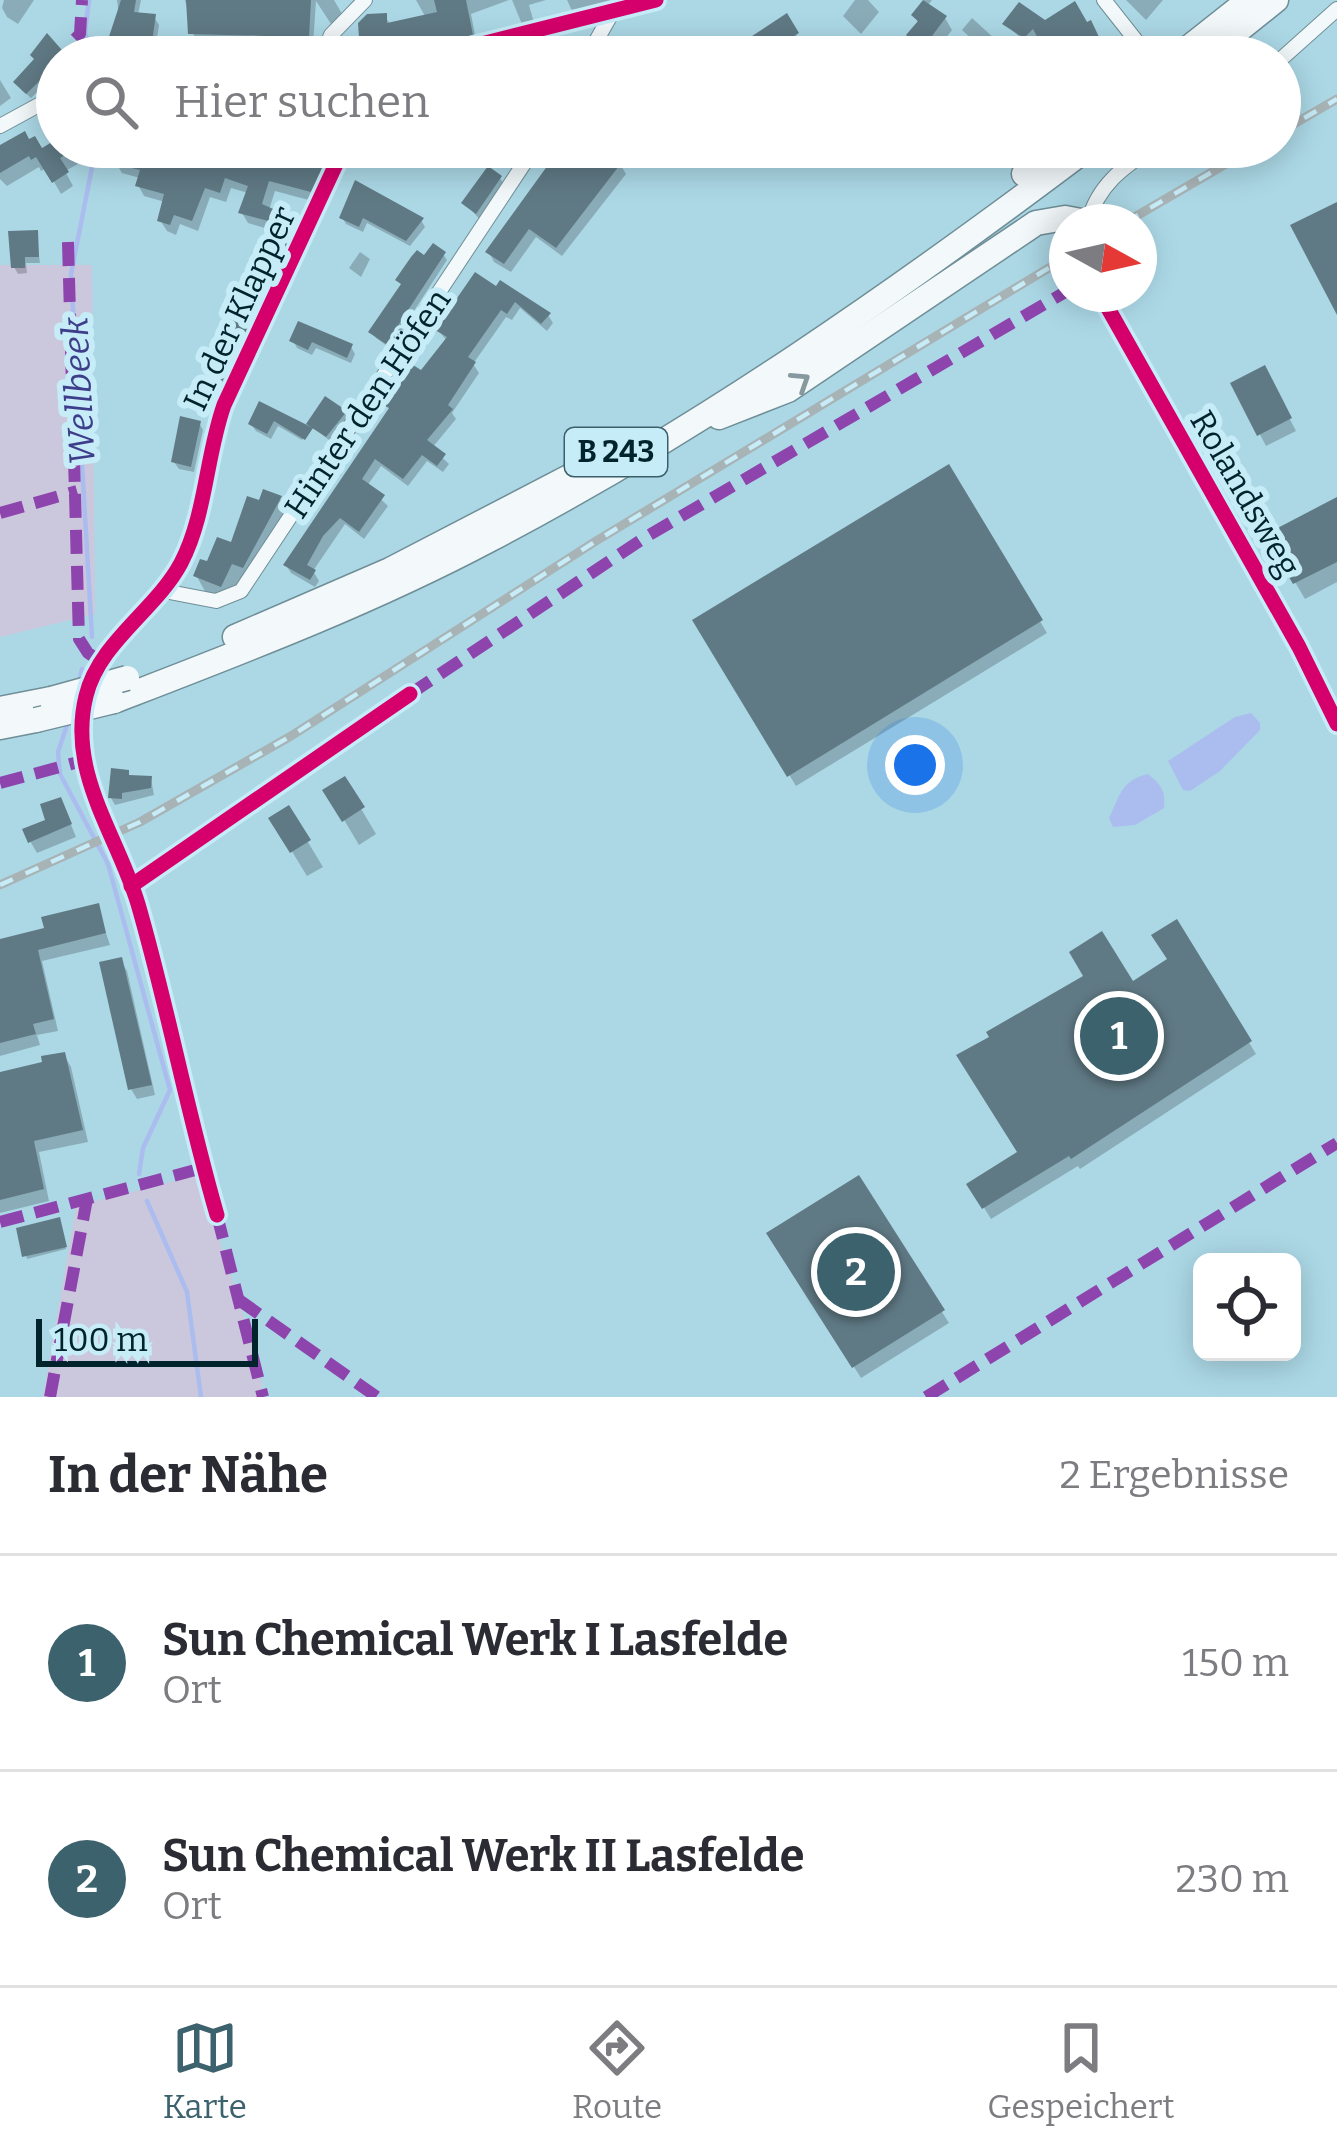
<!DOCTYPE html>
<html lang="de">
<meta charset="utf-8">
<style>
:root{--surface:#fff;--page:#f2f2f3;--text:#2b2b33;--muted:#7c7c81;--line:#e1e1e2;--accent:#3c626d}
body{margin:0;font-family:Bitter,serif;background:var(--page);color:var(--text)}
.controls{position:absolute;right:36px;bottom:36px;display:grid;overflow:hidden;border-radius:18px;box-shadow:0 6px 30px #0003}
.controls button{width:108px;height:108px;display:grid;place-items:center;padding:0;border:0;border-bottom:3px solid var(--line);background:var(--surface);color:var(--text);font:60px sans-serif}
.compass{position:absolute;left:1049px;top:204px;width:108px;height:108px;border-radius:50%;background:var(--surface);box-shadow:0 6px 30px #0003;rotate:98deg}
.scale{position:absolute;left:36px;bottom:30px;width:222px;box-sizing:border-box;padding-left:12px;border:6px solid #00232c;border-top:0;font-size:33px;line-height:42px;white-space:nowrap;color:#00232c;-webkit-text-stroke:9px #c6ecf8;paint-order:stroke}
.you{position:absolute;left:915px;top:765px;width:42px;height:42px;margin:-30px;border:9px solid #fff;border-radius:50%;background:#1a73e8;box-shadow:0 0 0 18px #1a73e833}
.badge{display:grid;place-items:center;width:78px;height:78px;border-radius:50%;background:var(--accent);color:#fff;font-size:39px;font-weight:700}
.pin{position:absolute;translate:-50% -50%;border:6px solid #fff;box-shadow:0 3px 12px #0006}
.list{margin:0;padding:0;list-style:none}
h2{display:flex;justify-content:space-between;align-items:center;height:156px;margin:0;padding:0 48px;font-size:51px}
h2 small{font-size:39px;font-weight:400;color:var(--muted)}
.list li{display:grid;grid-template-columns:78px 1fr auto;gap:36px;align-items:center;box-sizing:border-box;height:216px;padding:0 48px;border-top:3px solid var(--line)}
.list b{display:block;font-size:45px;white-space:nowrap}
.list p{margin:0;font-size:39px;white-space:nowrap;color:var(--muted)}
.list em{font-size:39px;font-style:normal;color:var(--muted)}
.icon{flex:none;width:66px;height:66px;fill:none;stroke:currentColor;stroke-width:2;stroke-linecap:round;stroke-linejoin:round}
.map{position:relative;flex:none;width:1337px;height:1397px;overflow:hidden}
.search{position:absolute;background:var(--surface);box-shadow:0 6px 30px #0003;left:36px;right:36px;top:36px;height:132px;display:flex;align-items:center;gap:30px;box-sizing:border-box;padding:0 42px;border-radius:66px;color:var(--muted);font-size:45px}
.sheet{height:588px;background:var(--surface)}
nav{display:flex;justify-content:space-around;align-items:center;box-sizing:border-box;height:168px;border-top:3px solid var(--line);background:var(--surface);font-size:33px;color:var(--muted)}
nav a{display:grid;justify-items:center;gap:6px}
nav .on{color:var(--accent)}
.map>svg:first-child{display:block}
.green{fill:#cbc8dd}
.water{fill:#abbcef}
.shadow{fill:#0003}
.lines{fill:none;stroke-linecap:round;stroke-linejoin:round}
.stream{stroke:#abbcef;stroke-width:4.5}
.building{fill:#607a85}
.minor-casing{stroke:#6f8e97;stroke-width:16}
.trunk-casing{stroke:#6f8e97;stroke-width:27}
.minor{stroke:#f3f9fb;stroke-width:14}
.trunk{stroke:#f3f9fb;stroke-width:24}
.rail-casing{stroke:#a8b3b6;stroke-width:9}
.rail{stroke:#c6ecf8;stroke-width:4.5;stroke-dasharray:14;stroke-linecap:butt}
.trunk-bridge-casing{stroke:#6f8e97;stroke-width:27;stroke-linecap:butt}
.trunk-bridge{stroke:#f3f9fb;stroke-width:24}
.quiet{stroke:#8e44ad;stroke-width:12;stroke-dasharray:24 12;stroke-linecap:butt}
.cycleway-casing{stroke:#c6ecf8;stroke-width:22}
.cycleway{stroke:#d6006c;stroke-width:15}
.oneway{stroke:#86999e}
.labels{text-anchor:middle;stroke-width:12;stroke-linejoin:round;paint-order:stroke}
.shield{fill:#c6ecf8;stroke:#3b5f69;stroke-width:3}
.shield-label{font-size:30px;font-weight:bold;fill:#00232c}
.street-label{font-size:33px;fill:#00232c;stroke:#c6ecf8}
.water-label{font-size:36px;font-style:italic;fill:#3e3d8a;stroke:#c6ecf8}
</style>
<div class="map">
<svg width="1337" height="1397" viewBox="0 0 1337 1397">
<rect width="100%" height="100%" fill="#acd8e6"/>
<g class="green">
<path d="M 0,265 L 92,265 L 95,614 L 0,637 Z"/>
<path d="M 199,1175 L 260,1367 L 263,1397 L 43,1397 L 76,1206 Z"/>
</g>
<g class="water">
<path d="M 1251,713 L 1260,723 L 1260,730 L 1220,771 L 1190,791 L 1183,790 L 1168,761 L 1235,717 Z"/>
<path d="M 1148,774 C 1161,784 1166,792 1164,808 L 1135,825 L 1113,827 L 1109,818 C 1120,796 1121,780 1148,774 Z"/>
</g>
<g class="shadow">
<path d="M 4,0 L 34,0 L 18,24 L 7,17 L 2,8 Z"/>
<path d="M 117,0 L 141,0 L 138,15 L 154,17 L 159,25 L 154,57 L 111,57 L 108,52 L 119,16 Z"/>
<path d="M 185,0 L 334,0 L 345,19 L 333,27 L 316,1 L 313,46 L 268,45 L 253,26 L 248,45 L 196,44 Z"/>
<path d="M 416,0 L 509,0 L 471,14 L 477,45 L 451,46 L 409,57 L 366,57 L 363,51 L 385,16 L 391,26 L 426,18 Z"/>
<path d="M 512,0 L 546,0 L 529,5 L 535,26 L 524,29 Z"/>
<path d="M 567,0 L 624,0 L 626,6 L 575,17 Z"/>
<path d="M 855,0 L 868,0 L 879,12 L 861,34 L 843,16 Z"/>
<path d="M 924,0 L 932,0 L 928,5 L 945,18 L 952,30 L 931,57 L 917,47 L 910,36 L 919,24 L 914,16 Z"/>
<path d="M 1126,0 L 1163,0 L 1146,20 Z"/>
<path d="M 786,17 L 803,46 L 787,57 L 760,57 L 750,41 Z"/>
<path d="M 972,18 L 995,39 L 986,52 L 962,30 Z"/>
<path d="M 1005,24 L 1090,24 L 1107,57 L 1048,57 L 1039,35 L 1029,45 Z"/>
<path d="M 557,49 L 561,57 L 521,57 Z"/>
<path d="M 34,55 L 64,57 L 57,57 L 57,73 L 31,98 L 20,88 L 37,60 Z"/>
<path d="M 0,80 L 11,98 L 0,106 Z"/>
<path d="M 57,143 L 57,147 L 69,147 L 78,164 L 65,171 L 73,186 L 61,194 L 46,168 L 41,171 L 39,167 L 7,186 L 0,179 L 0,149 L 41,152 Z"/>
<path d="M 120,147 L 274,147 L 309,154 L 311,147 L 339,147 L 316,202 L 275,191 L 269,210 L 295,223 L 302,233 L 275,291 L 257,284 L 250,273 L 271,230 L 248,223 L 242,213 L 248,193 L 231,188 L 226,202 L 210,197 L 198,231 L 180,224 L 176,235 L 167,231 L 160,220 L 165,202 L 144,196 L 138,185 L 140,178 L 122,173 L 116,163 Z"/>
<path d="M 399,147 L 411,149 L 409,159 L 398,153 Z"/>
<path d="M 562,147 L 595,147 L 620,164 L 626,174 L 562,256 L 536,237 L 511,272 L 494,262 L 489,252 Z"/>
<path d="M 500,178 L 507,190 L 483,223 L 465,203 Z"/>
<path d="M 357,185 L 421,220 L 425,227 L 410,246 L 367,223 L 363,232 L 346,224 L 342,217 Z"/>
<path d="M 36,233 L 40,263 L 26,263 L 27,273 L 18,274 L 14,267 Z"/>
<path d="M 360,252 L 370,259 L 361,277 L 349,268 Z"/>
<path d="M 443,254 L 447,260 L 390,348 L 376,338 L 372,332 L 403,287 L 399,281 L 425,259 Z"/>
<path d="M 476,276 L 548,315 L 553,323 L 547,331 L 520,308 L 512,320 L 506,317 L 473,364 L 479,373 L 452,413 L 456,419 L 432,448 L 449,464 L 443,472 L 427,461 L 408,486 L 381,466 L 367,486 L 388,506 L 364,539 L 345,524 L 313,571 L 319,581 L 315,587 L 291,573 L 286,565 L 447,341 L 438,330 Z"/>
<path d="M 250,320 L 254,327 L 226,387 L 219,386 L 215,380 Z"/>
<path d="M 300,325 L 351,347 L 355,354 L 351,363 L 316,348 L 312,355 L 297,348 L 293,340 Z"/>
<path d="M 1264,369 L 1296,431 L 1266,446 L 1234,385 Z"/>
<path d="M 260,405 L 308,430 L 302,440 L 278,426 L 271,439 L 256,431 L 251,424 Z"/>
<path d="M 345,413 L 348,419 L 330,441 L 310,424 Z"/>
<path d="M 199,423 L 203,430 L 194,472 L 179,469 L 174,462 Z"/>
<path d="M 948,468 L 1047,633 L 796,786 L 696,621 Z"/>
<path d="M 280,499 L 290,517 L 242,580 L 233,603 L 206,593 L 196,575 L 232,546 L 261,504 Z"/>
<path d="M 1337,501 L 1337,582 L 1305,599 L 1268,536 Z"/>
<path d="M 131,778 L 151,779 L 154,795 L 115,805 L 111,798 Z"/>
<path d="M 344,780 L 376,834 L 359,845 L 327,791 Z"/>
<path d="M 288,809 L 323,867 L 307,876 L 272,819 Z"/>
<path d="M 66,812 L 76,837 L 37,853 L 30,841 Z"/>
<path d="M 97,906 L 110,945 L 42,961 L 58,1031 L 37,1035 L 40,1045 L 0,1056 L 0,942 L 48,931 Z"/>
<path d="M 1176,923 L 1256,1054 L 1080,1169 L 1078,1166 L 991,1219 L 970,1185 L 1020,1154 L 1133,985 L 1171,961 Z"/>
<path d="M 121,961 L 127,971 L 155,1095 L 137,1099 L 131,1089 Z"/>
<path d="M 64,1055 L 71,1067 L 88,1142 L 39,1152 L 49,1201 L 0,1213 L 0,1075 L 45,1064 Z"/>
<path d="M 858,1179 L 949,1323 L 861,1378 L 770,1234 Z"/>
<path d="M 60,1223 L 66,1249 L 27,1259 L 19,1230 Z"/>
</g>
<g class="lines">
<g class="stream">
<path d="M 89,0 L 85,32 L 92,57"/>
<path d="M 92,637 L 71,274 L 96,147"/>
<path d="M 79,682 L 82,669"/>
<path d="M 68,722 L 58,752 L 60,774 L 108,864 L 170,1090 L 143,1148 L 139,1174"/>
<path d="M 147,1201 L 187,1292 L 201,1397"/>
</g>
</g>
<g class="building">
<path d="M 121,0 L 136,0 L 134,12 L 156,14 L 150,56 L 120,57 L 104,52 Z"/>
<path d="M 186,0 L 311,0 L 309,37 L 188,34 Z"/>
<path d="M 434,0 L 466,0 L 473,35 L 445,42 L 444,36 L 389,51 L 360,52 L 358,23 L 367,14 L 387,13 L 387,23 L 437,12 Z"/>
<path d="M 923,0 L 947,16 L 923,48 L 906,35 L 918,21 L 911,15 Z"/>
<path d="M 1075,1 L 1087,22 L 1091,20 L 1106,52 L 1098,57 L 1048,57 L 1033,29 L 1024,38 L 1002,24 L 1019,2 L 1045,20 Z"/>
<path d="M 787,13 L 799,33 L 759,57 L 746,40 Z"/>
<path d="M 47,33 L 68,57 L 57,57 L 57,64 L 26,94 L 13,82 L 34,59 L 30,55 Z"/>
<path d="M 25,131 L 29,139 L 35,136 L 42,148 L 57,139 L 57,147 L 78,147 L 60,158 L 69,172 L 52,183 L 36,157 L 31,160 L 29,156 L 0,173 L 0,145 Z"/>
<path d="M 118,147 L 236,147 L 234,151 L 271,164 L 275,147 L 307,150 L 307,147 L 332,147 L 311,192 L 269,181 L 262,204 L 298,220 L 269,282 L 247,273 L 272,222 L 238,213 L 248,186 L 225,178 L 220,193 L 205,188 L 192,221 L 174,215 L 170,225 L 157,221 L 164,194 L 135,186 L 140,170 L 112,163 Z"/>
<path d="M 561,147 L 604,147 L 622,162 L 556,248 L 529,229 L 504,264 L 485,252 Z"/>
<path d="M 488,166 L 502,176 L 476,214 L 461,203 Z"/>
<path d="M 355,180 L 424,218 L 406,241 L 363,218 L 359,227 L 339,218 Z"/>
<path d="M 1337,202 L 1337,315 L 1290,225 Z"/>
<path d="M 38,230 L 39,257 L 25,257 L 25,268 L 11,268 L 8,231 Z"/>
<path d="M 433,243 L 446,252 L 386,344 L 368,332 L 401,284 L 395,280 L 411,257 L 417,250 L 424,255 Z"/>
<path d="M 475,272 L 496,286 L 500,280 L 551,313 L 541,324 L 515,302 L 507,314 L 501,310 L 468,357 L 476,362 L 448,405 L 453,409 L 427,440 L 446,454 L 437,466 L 422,455 L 403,479 L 375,459 L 362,479 L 385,495 L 359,532 L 340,518 L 323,536 L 307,565 L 316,570 L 310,580 L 283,565 L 389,408 L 385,406 L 413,365 L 421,370 L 447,337 L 435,330 Z"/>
<path d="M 233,308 L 252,318 L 222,382 L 212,380 L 217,342 Z"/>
<path d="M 298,321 L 353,344 L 347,358 L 312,342 L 308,350 L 289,341 Z"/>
<path d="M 1265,365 L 1292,418 L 1257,436 L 1230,383 Z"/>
<path d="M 325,396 L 347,411 L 326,437 L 306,424 Z"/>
<path d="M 259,401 L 313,428 L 305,440 L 274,421 L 267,434 L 248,424 Z"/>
<path d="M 180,416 L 201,421 L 191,467 L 171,462 Z"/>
<path d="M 949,464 L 1043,620 L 787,777 L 692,620 Z"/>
<path d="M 263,489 L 282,496 L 243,568 L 232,564 L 221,587 L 193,576 L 200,559 L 207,561 L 217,537 L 231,542 L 247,496 L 259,500 Z"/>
<path d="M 1337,497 L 1337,562 L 1293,584 L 1264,535 Z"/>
<path d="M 111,768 L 129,770 L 129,775 L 152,776 L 151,788 L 122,793 L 122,799 L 108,798 Z"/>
<path d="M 345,776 L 365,807 L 342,822 L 322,790 Z"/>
<path d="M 61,797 L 72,824 L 28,843 L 22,829 L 45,820 L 40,804 Z"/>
<path d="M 289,805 L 311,840 L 290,853 L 268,818 Z"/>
<path d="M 99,903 L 106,933 L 38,950 L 54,1019 L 33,1024 L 36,1034 L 0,1043 L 0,939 L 44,928 L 41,917 Z"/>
<path d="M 1177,919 L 1252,1041 L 1071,1159 L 1069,1156 L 982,1209 L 966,1184 L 1017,1152 L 956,1055 L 989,1037 L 986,1032 L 1083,976 L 1069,952 L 1102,931 L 1133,981 L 1167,959 L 1151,935 Z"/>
<path d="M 122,957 L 152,1085 L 128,1090 L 99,962 Z"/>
<path d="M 65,1052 L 83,1130 L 34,1141 L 44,1189 L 0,1200 L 0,1072 L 42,1062 L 41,1056 Z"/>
<path d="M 859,1175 L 945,1310 L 852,1368 L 766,1233 Z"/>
<path d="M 60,1217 L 67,1247 L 22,1257 L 16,1228 Z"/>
</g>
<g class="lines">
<defs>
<g id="minor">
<path d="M 1104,0 L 1149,57"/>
<path d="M 322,57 L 331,35 L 365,0"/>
<path d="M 430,57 L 656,0"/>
<path d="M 587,57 L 612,13"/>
<path d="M 1117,57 L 1137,43"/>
<path d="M 1280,60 L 1337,9"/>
<path d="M 0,126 L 57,95"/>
<path d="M 983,147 L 990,147"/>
<path d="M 1088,222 C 1098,185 1123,167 1154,147"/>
<path d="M 1100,294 L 1299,647 L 1337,724"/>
<path d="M 164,591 L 216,601 L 241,591 L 535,147"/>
<path d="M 131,886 L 410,694"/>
<path d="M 217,1215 C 187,1112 168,1007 138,904 C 117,834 67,773 86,696 C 99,642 156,610 181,563 C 206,515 206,456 224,405 L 344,147"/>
</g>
<g id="trunk">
<path d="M 1177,57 L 1249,0"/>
<path d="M 1205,57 L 1276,0"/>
<path d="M 1024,174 L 1061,147"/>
<path d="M 719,417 L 788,390 L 1036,223 L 1065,218 L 1086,222"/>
<path d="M 235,637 L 390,570 L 598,462"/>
<path d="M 114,701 C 241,652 368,604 489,540 C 701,429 898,291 1089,147"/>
<path d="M 0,709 L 51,699"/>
<path d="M 0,727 L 36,720"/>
</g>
</defs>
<use href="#minor" class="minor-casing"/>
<use href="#trunk" class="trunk-casing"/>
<use href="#minor" class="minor"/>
<use href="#trunk" class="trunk"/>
<defs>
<g id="rail">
<path d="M 1280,132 L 1337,99"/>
<path d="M 1126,222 L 1255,147"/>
<path d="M 0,885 L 140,822 L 291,736 L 596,541 L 1067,257"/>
</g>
</defs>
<use href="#rail" class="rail-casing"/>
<use href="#rail" class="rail"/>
<defs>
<g id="trunk-bridge">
<path d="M 51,699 L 127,678"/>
<path d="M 36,720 L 114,701"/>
</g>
</defs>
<use href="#trunk-bridge" class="trunk-bridge-casing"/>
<use href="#trunk-bridge" class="trunk-bridge"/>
<g class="quiet">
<path d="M 75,39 L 80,34 L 82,0"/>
<path d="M 68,242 L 79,639 L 88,653 L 102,662"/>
<path d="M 0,513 L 77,491"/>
<path d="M 410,694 L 644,538 L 1067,291"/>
<path d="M 0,783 L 82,761"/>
<path d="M 217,1215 L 263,1397"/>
<path d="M 0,1222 L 203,1168"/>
<path d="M 239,1300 L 377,1397"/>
<path d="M 50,1397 L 87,1199"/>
<path d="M 926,1397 L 1337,1143"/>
</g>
<defs>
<g id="cycleway">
<path d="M 430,57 L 656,0"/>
<path d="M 1100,294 L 1299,647 L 1337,724"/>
<path d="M 131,886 L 410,694"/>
<path d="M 217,1215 C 187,1112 168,1007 138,904 C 117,834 67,773 86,696 C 99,642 156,610 181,563 C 206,515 206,456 224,405 L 344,147"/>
</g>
</defs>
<use href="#cycleway" class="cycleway-casing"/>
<use href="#cycleway" class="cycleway"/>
</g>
<defs><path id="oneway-chevron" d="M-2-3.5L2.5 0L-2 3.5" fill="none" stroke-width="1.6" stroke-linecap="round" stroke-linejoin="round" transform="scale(3)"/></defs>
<use class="oneway" href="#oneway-chevron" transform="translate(801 381) rotate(-33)"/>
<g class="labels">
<rect class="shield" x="565" y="428" width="102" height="48" rx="9"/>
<g class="shield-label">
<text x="616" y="462">B 243</text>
</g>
<g class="street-label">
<text transform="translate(239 308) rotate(-65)" y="12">In der Klapper</text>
<text transform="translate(367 403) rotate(-56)" y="12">Hinter den Höfen</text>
<text transform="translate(1246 493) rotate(60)" y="12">Rolandsweg</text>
</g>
<g class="water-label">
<text transform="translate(78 391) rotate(-93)" y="13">Wellbeek</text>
</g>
</g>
</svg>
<div class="controls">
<button><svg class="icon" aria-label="locate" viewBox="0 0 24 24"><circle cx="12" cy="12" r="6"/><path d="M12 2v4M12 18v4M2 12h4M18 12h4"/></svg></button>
</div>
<svg class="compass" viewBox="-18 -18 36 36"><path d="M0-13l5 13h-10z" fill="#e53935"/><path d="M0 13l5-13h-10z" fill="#7c7c81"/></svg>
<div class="scale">100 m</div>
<div class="you"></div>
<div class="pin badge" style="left:1119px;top:1036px">1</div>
<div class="pin badge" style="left:856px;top:1272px">2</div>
<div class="search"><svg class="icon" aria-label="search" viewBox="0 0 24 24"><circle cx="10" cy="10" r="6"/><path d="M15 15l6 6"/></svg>Hier suchen</div>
</div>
<section class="sheet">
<h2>In der Nähe<small>2 Ergebnisse</small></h2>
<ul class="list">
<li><span class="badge">1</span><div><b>Sun Chemical Werk I Lasfelde</b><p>Ort</p></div><em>150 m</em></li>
<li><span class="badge">2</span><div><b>Sun Chemical Werk II Lasfelde</b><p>Ort</p></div><em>230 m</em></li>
</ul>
</section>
<nav>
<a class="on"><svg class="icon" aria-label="map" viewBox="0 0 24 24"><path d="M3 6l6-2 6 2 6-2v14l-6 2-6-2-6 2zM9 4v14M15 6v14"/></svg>Karte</a>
<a><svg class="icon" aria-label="directions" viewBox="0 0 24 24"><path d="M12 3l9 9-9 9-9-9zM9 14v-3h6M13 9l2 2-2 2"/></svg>Route</a>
<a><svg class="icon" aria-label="saved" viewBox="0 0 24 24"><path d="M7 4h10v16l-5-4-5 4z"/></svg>Gespeichert</a>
</nav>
